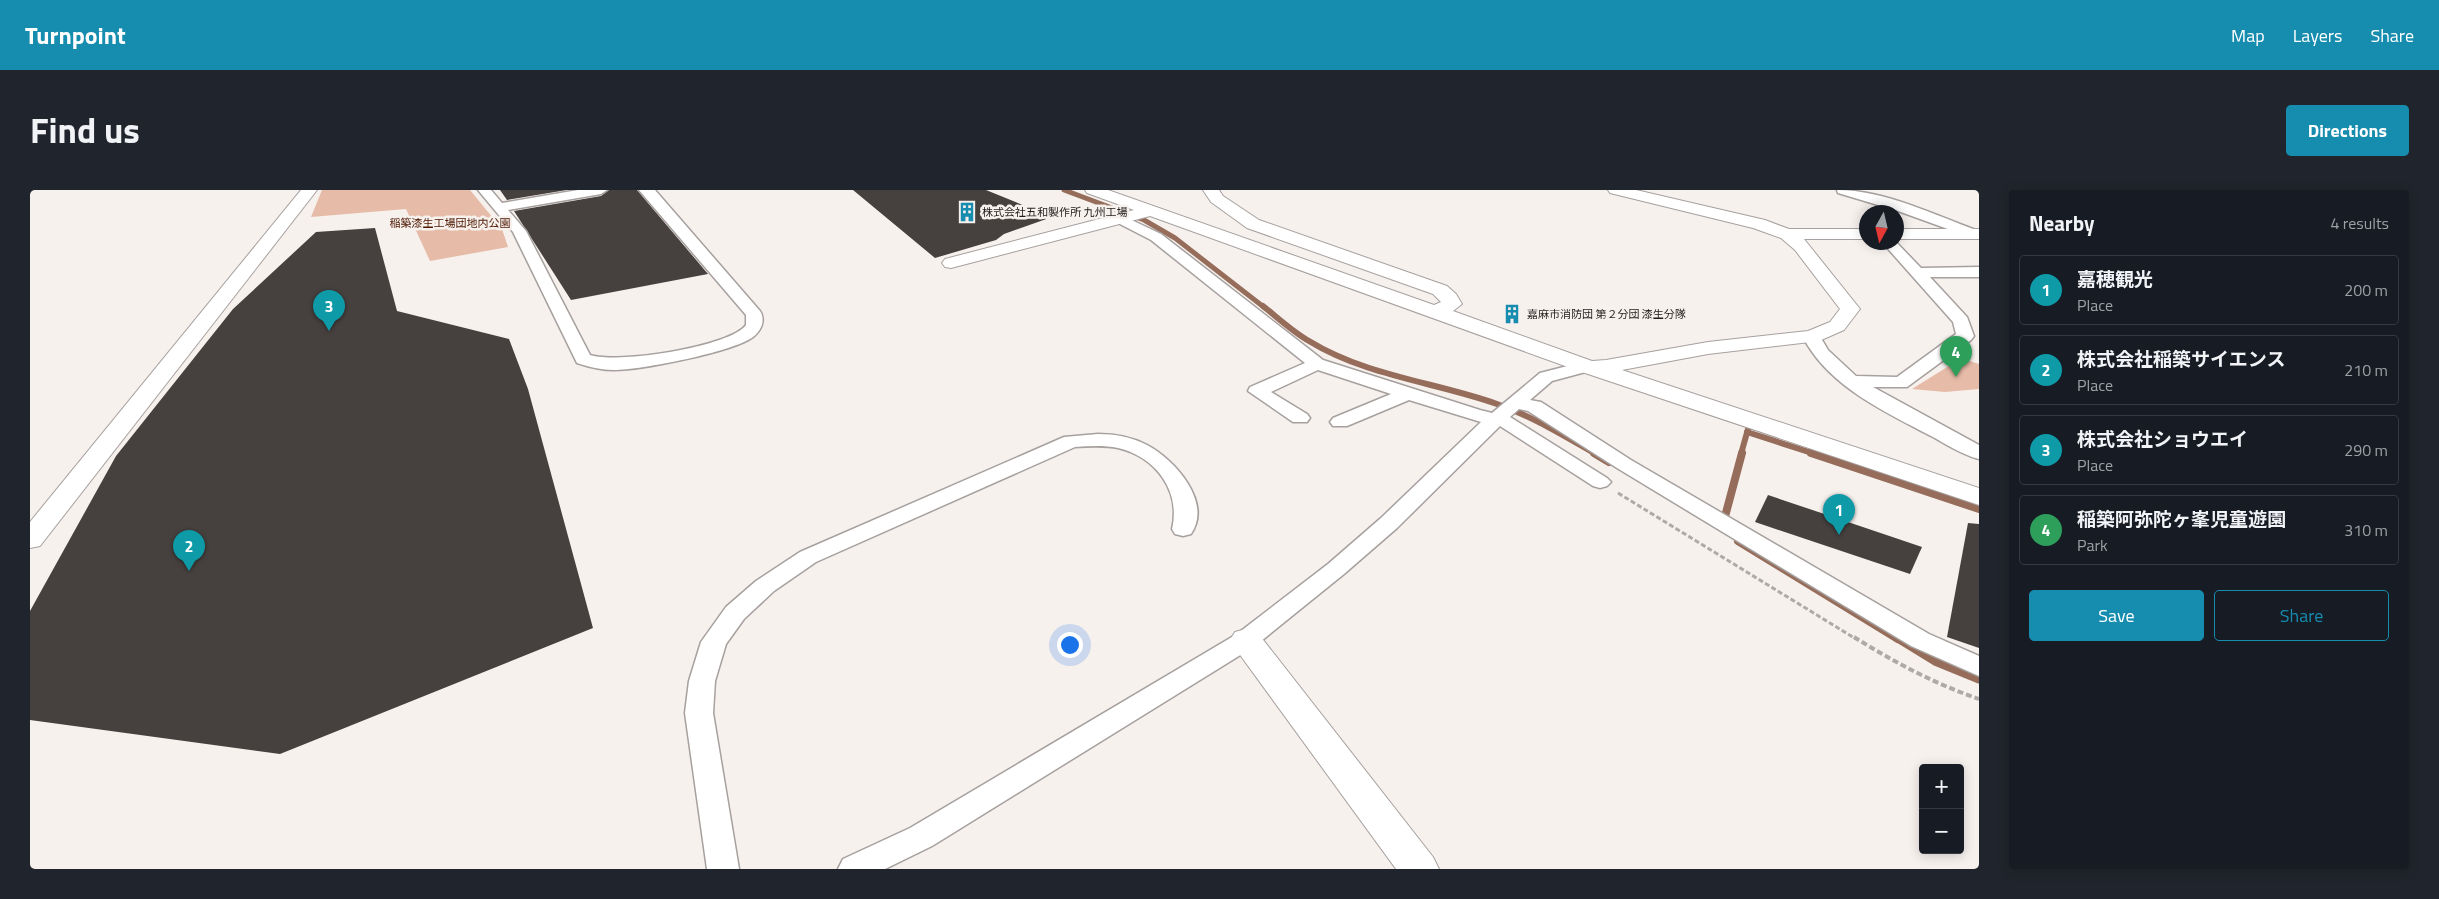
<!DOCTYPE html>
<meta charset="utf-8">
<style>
:root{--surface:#171b24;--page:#20242c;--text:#f1f3f6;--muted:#9ea1a6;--line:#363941;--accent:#168caf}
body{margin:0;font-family:"Titillium Web","Noto Sans JP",sans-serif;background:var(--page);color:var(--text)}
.controls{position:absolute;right:15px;bottom:15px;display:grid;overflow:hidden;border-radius:5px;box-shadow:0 2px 12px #0003}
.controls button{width:45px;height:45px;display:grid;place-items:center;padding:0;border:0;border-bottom:1px solid var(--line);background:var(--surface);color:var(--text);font:25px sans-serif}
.compass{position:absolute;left:1829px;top:15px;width:45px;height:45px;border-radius:50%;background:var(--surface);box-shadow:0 2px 12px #0003;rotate:188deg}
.you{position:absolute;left:1039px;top:454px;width:18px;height:18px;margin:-12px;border:4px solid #fff;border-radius:50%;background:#1a73e8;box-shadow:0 0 0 8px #1a73e833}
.badge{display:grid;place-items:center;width:32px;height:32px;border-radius:50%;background:var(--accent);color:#fff;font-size:16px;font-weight:700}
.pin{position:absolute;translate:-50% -41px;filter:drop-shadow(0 1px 2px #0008)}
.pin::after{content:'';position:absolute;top:26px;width:18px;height:15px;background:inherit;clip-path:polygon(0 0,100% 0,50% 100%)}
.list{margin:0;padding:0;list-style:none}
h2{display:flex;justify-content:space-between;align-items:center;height:65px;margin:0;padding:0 20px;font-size:21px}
h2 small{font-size:16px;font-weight:400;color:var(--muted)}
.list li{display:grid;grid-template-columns:32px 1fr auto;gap:15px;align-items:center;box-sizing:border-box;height:70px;margin:0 10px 10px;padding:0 10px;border:1px solid var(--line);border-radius:5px}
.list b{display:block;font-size:19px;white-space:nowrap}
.list p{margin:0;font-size:16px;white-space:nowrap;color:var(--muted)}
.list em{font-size:16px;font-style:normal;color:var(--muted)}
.actions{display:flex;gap:10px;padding:15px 20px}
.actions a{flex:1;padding:11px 0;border:1px solid var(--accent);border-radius:5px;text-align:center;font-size:18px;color:var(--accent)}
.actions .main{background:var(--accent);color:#fff}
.map{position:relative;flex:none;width:1949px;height:679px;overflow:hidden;border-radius:5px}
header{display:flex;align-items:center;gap:30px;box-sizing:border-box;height:70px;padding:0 25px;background:var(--accent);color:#fff}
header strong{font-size:24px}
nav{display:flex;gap:28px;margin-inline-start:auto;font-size:18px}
.intro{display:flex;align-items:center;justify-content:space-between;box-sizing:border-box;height:120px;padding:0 30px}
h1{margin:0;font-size:35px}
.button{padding:12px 22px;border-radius:5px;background:var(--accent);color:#fff;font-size:18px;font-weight:700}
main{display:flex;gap:30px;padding:0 30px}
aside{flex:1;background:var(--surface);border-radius:5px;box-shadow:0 2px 12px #0003}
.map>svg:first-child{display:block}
.green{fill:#e6bba8}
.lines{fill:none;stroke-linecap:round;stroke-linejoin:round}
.stream-far3{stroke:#966d5a;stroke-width:5}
.stream-far2{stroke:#966d5a;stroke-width:6}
.stream-far1{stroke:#966d5a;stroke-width:8}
.stream{stroke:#966d5a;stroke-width:9}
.building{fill:#46413f}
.minor-casing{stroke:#a6a09e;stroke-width:3}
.tertiary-casing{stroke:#a6a09e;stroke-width:2}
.path-far1{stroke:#afaaa8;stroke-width:3;stroke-dasharray:5 2.5;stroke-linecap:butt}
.path{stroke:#afaaa8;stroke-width:4;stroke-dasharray:6 3;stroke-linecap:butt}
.minor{fill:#fff;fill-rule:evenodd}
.tertiary{fill:#fff;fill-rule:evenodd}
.labels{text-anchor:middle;stroke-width:5;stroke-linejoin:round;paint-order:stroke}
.far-poi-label{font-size:11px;fill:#1f1d1c;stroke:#f7f1ee;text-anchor:start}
.far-park-label{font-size:11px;fill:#4e1900;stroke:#f7f1ee}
</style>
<header>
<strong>Turnpoint</strong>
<nav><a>Map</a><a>Layers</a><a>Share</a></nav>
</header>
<div class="intro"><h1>Find us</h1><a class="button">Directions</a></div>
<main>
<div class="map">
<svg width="1949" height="679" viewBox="0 0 1949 679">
<rect width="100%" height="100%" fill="#f7f1ee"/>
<g class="green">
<path d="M 292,0 L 440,0 L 472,39 L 478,57 L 400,71 L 376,19 L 281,27 Z"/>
<path d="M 1927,167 L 1949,174 L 1949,199 L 1915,202 L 1882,199 L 1922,174 Z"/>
</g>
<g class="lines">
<path class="stream-far3" d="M 1034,0 L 1114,30 L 1145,48 L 1235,118"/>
<g class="stream-far2">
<path d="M 1233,116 C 1248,128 1263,142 1279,151 C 1336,186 1405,192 1467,214 C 1502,226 1534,246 1566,264"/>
<path d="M 1717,242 L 1785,264"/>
<path d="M 1711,264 L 1718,239"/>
</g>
<g class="stream-far1">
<path d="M 1564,263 L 1579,272"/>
<path d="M 1781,263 L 1949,319"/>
<path d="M 1693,334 L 1712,263"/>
<path d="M 1708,351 L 1868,449"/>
</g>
<path class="stream" d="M 1866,447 L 1905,471 L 1949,489"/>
</g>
<g class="building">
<path d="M 470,0 L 537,0 L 477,10 Z"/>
<path d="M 579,0 L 607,0 L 678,84 L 541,110 L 484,21 L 571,6 Z"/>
<path d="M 823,0 L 956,0 L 1022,27 L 974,44 L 966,50 L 905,68 Z"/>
<path d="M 345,38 L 367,121 L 479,149 L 498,199 L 563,438 L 250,564 L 0,530 L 0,421 L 86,266 L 203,119 L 286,42 Z"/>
<path d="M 1738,305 L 1892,357 L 1880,384 L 1725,332 Z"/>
<path d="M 1938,333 L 1949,334 L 1949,458 L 1917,447 Z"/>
</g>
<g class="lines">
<defs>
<g id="minor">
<path d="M 448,0 L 461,0 L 472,13 L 548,0 L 577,0 L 571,4 L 478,20 L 496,41 L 560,165 C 586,174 700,157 716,135 L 716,125 L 609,0 L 625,0 L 730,121 C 736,130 731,141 723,147 C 703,162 611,180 584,180 C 571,180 559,177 547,173 L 483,42 Z"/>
<path d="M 1807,0 C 1855,0 1904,25 1949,41 L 1949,47 L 1940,47 L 1868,21 L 1808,3 Z"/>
<path d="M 1091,25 L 1131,44 L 1293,170 L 1450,220 L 1462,223 L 1510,183 L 1557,171 L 1563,172 L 1566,176 L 1563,180 L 1522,191 L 1500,210 L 1511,212 L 1601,270 L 1899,444 L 1949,466 L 1949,486 L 1881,456 L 1587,278 L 1498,221 L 1489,219 L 1480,227 L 1577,288 L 1581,292 L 1577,296 L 1570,298 L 1563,296 L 1470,236 L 1367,338 L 1314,384 L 1225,456 L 902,656 L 855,679 L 808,679 L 813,669 L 880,638 L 1207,444 L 1298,374 L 1351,328 L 1451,232 L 1379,210 L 1317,236 L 1303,236 L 1300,232 L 1303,228 L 1361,204 L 1288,180 L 1241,202 L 1277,224 L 1280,228 L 1277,232 L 1263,232 L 1218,201 L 1220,197 L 1275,173 L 1121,50 L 1086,32 L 1084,29 L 1086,26 Z"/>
<path d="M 1852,52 L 1866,52 L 1891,78 L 1949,77 L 1949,87 L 1900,87 L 1937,127 L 1944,146 L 1941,150 L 1877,197 L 1843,197 L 1949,255 L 1949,269 C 1932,265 1916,254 1901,246 C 1855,222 1798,196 1773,147 L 1776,143 L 1788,143 L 1798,160 L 1826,186 L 1867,187 L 1926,144 L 1923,132 Z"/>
<path d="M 1068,244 C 1085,244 1102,247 1117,255 C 1144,269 1183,312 1161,344 L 1153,346 L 1145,344 L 1142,339 C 1151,301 1126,267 1088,258 C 1074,255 1059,256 1045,257 L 786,372 L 744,401 L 714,429 L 696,454 L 685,491 L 683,523 L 709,679 L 677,679 L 655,523 L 659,491 L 671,452 L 696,417 L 726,391 L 770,362 L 1034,247 Z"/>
</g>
<g id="tertiary">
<path d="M 271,0 L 287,0 L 10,356 L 0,358 L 0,332 Z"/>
<path d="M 1055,0 L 1078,0 L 1404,115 L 1411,112 L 1403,104 L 1217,38 L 1181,12 L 1173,0 L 1189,0 L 1193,6 L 1229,30 L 1417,96 L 1426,104 L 1432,114 L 1423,121 L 1562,171 L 1576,170 L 1678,152 L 1778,141 L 1800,132 L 1810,119 L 1765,60 L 1751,48 L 1723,38 L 1580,3 L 1578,0 L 1606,0 L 1735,30 L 1759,39 L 1836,39 L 1836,49 L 1774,49 L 1830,119 L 1814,140 L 1789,151 L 1678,164 L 1592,180 L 1949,298 L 1949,315 L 1549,181 L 1120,26 L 921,78 L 915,77 L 912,73 L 915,69 L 1104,20 L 1057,3 Z"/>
<rect x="1866" y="39" width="83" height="10"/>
<path d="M 1216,439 L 1227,442 L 1403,667 L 1409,679 L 1366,679 L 1205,458 L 1200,450 L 1205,442 Z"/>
</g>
</defs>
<use href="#minor" class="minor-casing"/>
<use href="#tertiary" class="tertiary-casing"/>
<path class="path-far1" d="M 1588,303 L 1826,449"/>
<path class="path" d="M 1824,447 C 1864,472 1905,494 1949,509"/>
<use href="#minor" class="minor"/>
<use href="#tertiary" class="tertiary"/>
</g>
<defs>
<symbol id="building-bare" viewBox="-9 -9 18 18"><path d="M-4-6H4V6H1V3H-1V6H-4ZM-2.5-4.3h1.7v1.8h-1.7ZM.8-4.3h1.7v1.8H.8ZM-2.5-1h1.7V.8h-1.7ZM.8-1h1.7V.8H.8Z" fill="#168caf" stroke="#f7f1ee" stroke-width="2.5" paint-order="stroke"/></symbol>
</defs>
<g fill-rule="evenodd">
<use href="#building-bare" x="923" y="8" width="28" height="28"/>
<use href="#building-bare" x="1468" y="110" width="28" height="28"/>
</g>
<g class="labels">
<g class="far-poi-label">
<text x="952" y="26">株式会社五和製作所 九州工場</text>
<text x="1497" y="128">嘉麻市消防団 第２分団 漆生分隊</text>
</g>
<g class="far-park-label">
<text x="420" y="37">稲築漆生工場団地内公園</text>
</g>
</g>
</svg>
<div class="controls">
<button>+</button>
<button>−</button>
</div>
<svg class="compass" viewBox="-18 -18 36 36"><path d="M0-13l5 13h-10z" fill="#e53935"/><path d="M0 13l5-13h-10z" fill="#9ea1a6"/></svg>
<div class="you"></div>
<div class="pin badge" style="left:1809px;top:345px;background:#0f9aa8">1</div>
<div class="pin badge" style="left:159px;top:381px;background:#0f9aa8">2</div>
<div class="pin badge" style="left:299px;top:141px;background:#0f9aa8">3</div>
<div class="pin badge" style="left:1926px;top:187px;background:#2e9e5b">4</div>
</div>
<aside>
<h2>Nearby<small>4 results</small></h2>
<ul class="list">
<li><span class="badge" style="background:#0f9aa8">1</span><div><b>嘉穂観光</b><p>Place</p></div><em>200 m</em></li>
<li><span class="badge" style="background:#0f9aa8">2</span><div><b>株式会社稲築サイエンス</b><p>Place</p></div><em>210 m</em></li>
<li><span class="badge" style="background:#0f9aa8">3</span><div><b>株式会社ショウエイ</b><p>Place</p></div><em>290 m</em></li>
<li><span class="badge" style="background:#2e9e5b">4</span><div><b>稲築阿弥陀ヶ峯児童遊園</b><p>Park</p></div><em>310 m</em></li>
</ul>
<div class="actions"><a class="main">Save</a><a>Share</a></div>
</aside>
</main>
